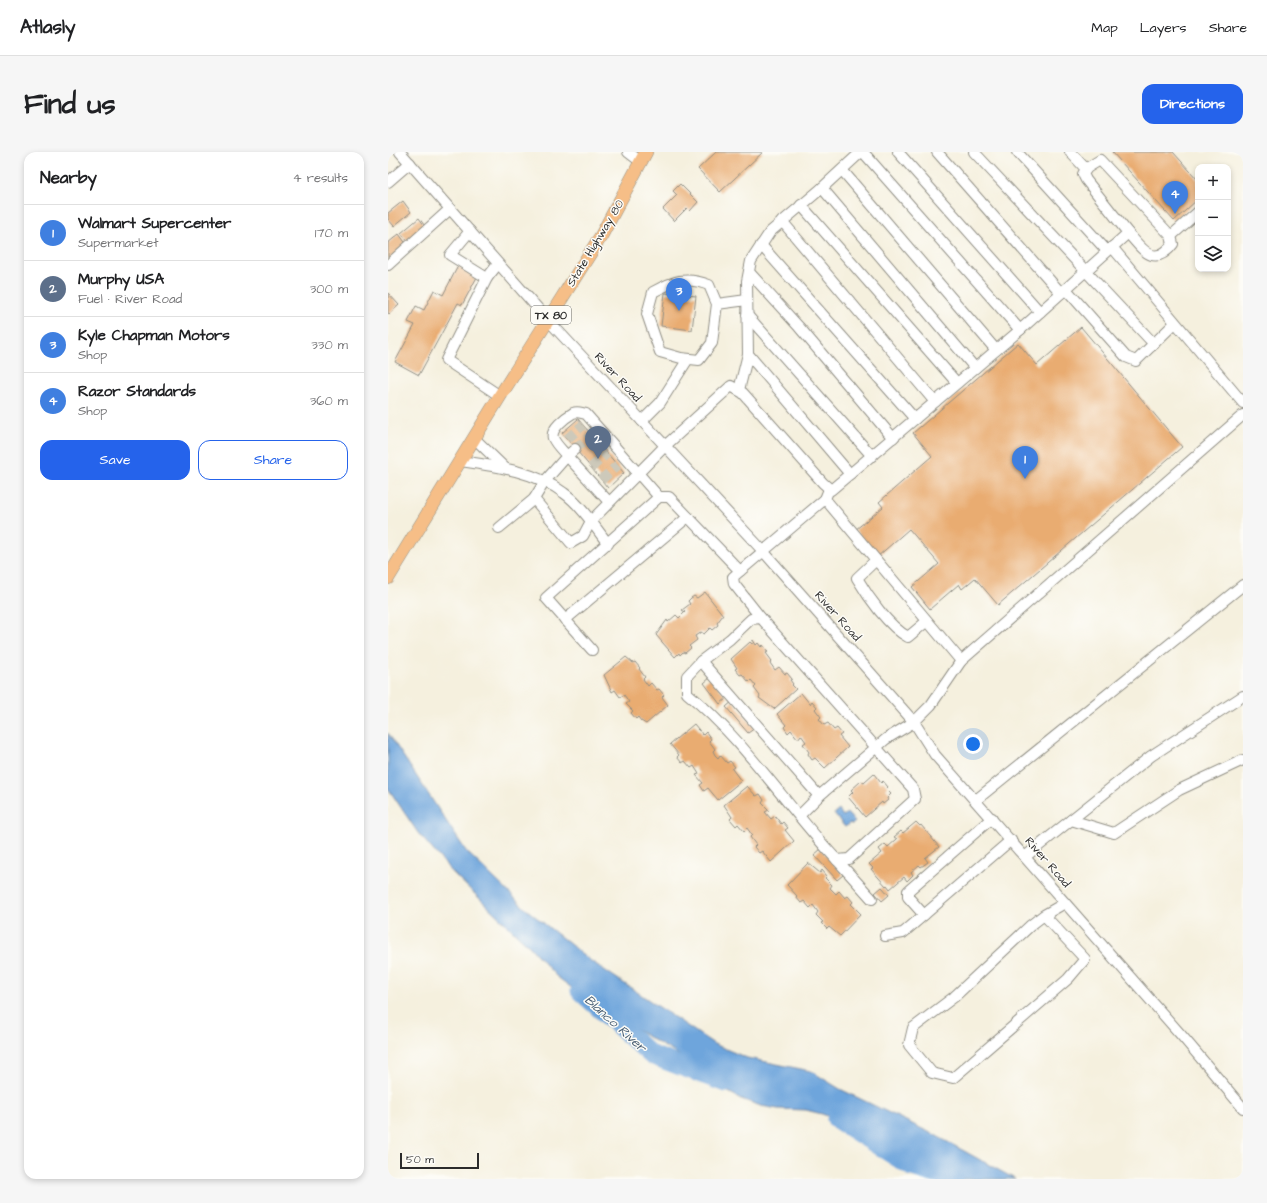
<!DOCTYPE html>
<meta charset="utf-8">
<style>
:root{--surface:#fff;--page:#f6f6f6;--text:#202124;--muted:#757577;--line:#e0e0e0;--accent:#2563eb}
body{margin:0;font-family:"Architects Daughter",sans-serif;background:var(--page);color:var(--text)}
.controls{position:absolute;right:12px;top:12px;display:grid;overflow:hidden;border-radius:8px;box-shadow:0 2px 6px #0003}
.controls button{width:36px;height:36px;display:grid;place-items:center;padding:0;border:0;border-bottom:1px solid var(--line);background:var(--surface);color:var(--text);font:20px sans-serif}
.scale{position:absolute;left:12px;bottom:10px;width:79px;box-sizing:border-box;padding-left:4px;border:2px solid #2b2b2b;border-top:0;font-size:11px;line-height:14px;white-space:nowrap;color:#2b2b2b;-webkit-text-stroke:3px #fdfcf7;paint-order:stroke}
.you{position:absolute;left:585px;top:592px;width:14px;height:14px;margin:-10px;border:3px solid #fff;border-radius:50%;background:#1a73e8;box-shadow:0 0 0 6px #1a73e833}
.badge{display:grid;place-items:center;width:26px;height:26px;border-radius:50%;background:var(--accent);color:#fff;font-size:13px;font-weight:700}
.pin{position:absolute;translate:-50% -33px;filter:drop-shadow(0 1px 2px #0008)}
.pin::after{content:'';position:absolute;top:21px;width:14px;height:12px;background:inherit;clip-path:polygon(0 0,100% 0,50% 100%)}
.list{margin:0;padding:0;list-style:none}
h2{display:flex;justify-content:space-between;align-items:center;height:52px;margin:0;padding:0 16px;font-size:17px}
h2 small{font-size:13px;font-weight:400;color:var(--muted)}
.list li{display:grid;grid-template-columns:26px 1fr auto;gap:12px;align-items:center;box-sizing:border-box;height:56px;padding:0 16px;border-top:1px solid var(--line)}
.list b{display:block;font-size:15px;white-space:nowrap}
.list p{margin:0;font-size:13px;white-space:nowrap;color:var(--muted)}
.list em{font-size:13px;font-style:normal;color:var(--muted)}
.actions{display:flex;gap:8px;padding:12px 16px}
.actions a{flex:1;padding:9px 0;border:1px solid var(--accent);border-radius:12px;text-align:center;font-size:14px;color:var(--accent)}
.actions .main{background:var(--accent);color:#fff}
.icon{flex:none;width:22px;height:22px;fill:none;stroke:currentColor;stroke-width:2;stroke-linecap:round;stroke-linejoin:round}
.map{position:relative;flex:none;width:855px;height:1027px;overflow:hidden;border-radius:12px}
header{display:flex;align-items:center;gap:24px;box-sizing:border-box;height:56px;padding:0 20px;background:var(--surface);border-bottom:1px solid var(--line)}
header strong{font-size:19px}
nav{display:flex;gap:22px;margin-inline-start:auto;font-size:14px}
.intro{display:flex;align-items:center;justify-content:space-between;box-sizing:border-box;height:96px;padding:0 24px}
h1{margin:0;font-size:28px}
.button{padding:10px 18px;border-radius:12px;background:var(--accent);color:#fff;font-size:14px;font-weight:700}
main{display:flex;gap:24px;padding:0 24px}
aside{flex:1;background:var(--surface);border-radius:12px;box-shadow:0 2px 6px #0003}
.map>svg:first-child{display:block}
.water{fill:#6ea5dc;stroke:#4c6884}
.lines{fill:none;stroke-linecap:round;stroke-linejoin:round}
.river{stroke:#6ea5dc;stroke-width:19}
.building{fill:#e9ac71}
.minor-tunnel{stroke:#cdc9ba;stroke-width:10;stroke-dasharray:10 5;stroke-linecap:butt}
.minor-casing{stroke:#908e84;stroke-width:12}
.major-casing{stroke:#908e84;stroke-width:14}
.minor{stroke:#fff;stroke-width:10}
.major{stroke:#f6be87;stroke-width:13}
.labels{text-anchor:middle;stroke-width:3;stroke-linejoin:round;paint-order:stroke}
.shield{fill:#fdfcf7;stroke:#6a6a68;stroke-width:1}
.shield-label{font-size:11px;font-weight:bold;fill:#2b2b2b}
.street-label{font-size:12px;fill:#2b2b2b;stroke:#fdfcf7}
.water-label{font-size:13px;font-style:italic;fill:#465c72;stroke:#fdfcf7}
</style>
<header>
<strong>Atlasly</strong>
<nav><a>Map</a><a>Layers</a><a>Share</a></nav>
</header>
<div class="intro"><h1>Find us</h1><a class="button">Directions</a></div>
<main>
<aside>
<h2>Nearby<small>4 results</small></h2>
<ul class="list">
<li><span class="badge" style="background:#3f7fe0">1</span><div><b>Walmart Supercenter</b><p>Supermarket</p></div><em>170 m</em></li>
<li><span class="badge" style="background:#5c6f8a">2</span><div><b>Murphy USA</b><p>Fuel · River Road</p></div><em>300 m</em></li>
<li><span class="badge" style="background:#3f7fe0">3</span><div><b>Kyle Chapman Motors</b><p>Shop</p></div><em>330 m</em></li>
<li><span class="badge" style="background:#3f7fe0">4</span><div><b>Razor Standards</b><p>Shop</p></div><em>360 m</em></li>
</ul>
<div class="actions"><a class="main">Save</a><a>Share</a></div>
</aside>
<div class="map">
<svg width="855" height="1027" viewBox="0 0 855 1027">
<rect width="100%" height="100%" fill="#fdfcf7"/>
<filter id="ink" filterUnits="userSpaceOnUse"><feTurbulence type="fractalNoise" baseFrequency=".025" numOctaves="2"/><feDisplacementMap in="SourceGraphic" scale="8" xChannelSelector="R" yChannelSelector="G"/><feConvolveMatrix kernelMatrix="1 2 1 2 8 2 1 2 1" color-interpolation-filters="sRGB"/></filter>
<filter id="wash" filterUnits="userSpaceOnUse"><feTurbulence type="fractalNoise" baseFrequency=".012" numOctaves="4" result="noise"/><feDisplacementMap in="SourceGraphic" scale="16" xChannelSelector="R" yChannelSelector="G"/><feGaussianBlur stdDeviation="0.9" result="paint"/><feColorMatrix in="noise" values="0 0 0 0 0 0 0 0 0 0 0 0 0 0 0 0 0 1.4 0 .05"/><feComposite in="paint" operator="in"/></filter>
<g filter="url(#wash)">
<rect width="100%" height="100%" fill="#f5f0de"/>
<g class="water">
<path d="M 0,581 L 78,699 L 138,757 L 203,809 L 326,892 L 359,906 L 423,919 L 452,937 L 547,983 L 627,1027 L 547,1027 L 519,1008 L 447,967 L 434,962 L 418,958 L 390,957 L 373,954 L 353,947 L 323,930 L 289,902 L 205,852 L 168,824 L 143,796 L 65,721 L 30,681 L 0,636 Z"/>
<path d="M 451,658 L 455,664 L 459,661 L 467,670 L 464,673 L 462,671 L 457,675 L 446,662 Z"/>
</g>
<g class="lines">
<g class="river">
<path d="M 192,839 L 263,903 L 338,931"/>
<path d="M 448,967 L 524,1015 L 565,1027"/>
</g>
</g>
<g id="blocks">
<g class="building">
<path d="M 328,0 L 375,0 L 332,40 L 310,17 Z"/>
<path d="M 724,0 L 785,0 L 810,28 L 810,47 L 786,69 Z"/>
<path d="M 292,32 L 310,50 L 302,59 L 299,56 L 286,69 L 275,57 L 289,43 L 285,39 Z"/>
<path d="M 15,49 L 23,60 L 6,74 L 0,67 L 0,61 Z"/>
<path d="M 31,66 L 39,77 L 21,91 L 13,81 Z"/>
<path d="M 11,82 L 19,93 L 2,107 L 0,105 L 0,91 Z"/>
<path d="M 70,114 L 89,125 L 74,153 L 70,151 L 31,223 L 7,210 L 27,173 L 20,170 L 28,154 L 36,158 L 46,138 L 55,143 Z"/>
<path d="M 0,141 L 11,153 L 1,162 L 0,161 Z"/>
<path d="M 277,141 L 308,144 L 304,178 L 273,174 Z"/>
<path d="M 693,175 L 794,295 L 610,453 L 587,426 L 574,437 L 571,432 L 542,457 L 524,435 L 551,412 L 521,377 L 489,405 L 467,378 L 495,355 L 491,350 L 544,304 L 525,281 L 630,191 L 649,213 Z"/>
<path d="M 190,267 L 236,321 L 220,336 L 174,281 Z"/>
<path d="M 317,440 L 335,463 L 329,471 L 330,473 L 324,478 L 322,476 L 316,482 L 313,480 L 307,484 L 309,488 L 301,494 L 303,496 L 297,501 L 295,500 L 292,503 L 291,501 L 287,505 L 268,483 L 279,468 L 280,470 L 288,463 L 291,466 L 297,460 L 294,458 L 302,452 L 300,449 L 303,446 L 306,444 L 309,446 Z"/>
<path d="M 365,488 L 368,493 L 370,491 L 373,495 L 375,493 L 380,500 L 378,501 L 384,509 L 382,511 L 387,518 L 391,515 L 397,522 L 399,521 L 404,527 L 402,528 L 405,532 L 404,533 L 408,537 L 386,557 L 371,546 L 372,544 L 366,536 L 368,534 L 363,528 L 361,530 L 354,522 L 352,523 L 347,517 L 349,516 L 343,507 L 362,490 L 364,492 Z"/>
<path d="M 238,505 L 245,511 L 247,510 L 252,516 L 251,517 L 257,525 L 255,527 L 260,534 L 263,531 L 269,538 L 271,537 L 276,543 L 274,545 L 280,553 L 258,572 L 253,569 L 250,565 L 248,567 L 243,561 L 245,559 L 238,552 L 241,550 L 236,543 L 232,545 L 227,538 L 224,540 L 216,523 Z"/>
<path d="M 323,525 L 339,546 L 332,552 L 316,531 Z"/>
<path d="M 413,541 L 422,552 L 424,549 L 429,555 L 427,557 L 433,565 L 431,567 L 436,573 L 440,571 L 446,578 L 449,576 L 454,582 L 451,584 L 460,595 L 437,616 L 427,606 L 424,608 L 420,602 L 421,600 L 415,592 L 418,590 L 413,583 L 410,587 L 403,578 L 400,581 L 396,575 L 398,573 L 389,562 Z"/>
<path d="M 345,549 L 367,576 L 360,581 L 338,555 Z"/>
<path d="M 306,572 L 315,583 L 318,580 L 323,587 L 321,589 L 327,597 L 325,599 L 327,603 L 330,606 L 332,603 L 339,611 L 342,609 L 347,615 L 344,617 L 353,629 L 330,648 L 320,636 L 316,639 L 312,633 L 315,631 L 308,623 L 311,622 L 306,614 L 303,616 L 297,609 L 294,611 L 289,605 L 291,603 L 282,592 Z"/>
<path d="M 486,622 L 493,631 L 495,629 L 500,635 L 498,637 L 503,642 L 499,646 L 500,648 L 495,652 L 494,650 L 477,665 L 460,645 L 465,640 L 463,638 L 473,629 L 476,631 Z"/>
<path d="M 359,634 L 368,644 L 372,642 L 376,648 L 374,651 L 381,658 L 377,660 L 383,667 L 387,664 L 393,672 L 395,670 L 400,676 L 397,678 L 406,689 L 383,710 L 374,699 L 371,701 L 366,695 L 368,693 L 362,685 L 364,683 L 359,676 L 356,679 L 350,672 L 348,674 L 342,667 L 344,665 L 336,653 Z"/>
<path d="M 528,670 L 532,674 L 533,673 L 551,695 L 537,706 L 540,710 L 533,715 L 531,713 L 523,720 L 525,723 L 519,729 L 516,725 L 502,737 L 499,733 L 498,734 L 483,717 L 485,716 L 481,712 L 494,701 L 491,697 L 497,692 L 500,695 L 509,687 L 506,685 L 513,679 L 515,681 Z"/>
<path d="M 433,697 L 455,723 L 449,728 L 426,703 Z"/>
<path d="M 420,711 L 432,721 L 434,718 L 439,724 L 437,726 L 444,733 L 442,736 L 448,742 L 451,739 L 457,746 L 460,744 L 465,750 L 463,752 L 473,762 L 452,784 L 441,775 L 439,777 L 433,771 L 435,770 L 428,763 L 430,760 L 425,753 L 422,756 L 416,749 L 413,751 L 408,745 L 409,744 L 399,733 Z"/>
<path d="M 494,735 L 501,743 L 494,749 L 487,741 Z"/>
</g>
</g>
</g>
<g filter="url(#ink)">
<use href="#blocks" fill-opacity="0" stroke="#908e84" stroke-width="1"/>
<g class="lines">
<g class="minor-tunnel">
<path d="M 179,287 L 195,273"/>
<path d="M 187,297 L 204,283"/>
<path d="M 203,316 L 219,301"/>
<path d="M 213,328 L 230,313"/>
</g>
<defs>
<g id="minor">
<path d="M 12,0 L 160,168 L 375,399 L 526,570 L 547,603 L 794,884 L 855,956"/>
<path d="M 240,0 L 253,10"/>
<path d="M 475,0 L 632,178"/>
<path d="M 510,0 L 652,160"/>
<path d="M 549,0 L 673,141"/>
<path d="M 586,0 L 766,192"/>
<path d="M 629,0 L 719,99"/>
<path d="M 682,0 L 698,17"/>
<path d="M 454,18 L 608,198"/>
<path d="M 0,30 L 22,11"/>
<path d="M 434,36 L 587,216"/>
<path d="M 413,53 L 569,231"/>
<path d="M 394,69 L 547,250"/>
<path d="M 82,79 L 62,103 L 99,126 L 110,112"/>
<path d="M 740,81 C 755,98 766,116 785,92 L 783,84"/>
<path d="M 373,93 L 527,267"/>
<path d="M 724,95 L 855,251"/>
<path d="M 0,113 L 62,57"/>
<path d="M 361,120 L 411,175 L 505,286"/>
<path d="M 99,126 L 58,208 L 112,244"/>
<path d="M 678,137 L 738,205 L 748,209 L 787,171"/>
<path d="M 329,152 L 324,191 L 311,208 L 293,206 L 272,200 L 259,162 L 265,140 C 285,129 298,124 321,133 L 329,152 L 359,148"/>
<path d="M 359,163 L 484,304"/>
<path d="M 360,202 L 462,322"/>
<path d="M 351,238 L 360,202 L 359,129 L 363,109 L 382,80 L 434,36 L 473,0"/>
<path d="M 254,269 L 272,251 L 300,207"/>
<path d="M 86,286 L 116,315"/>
<path d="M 187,297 L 179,304 L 221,350"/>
<path d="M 72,309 C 107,314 147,319 176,341 C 192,352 208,376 220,392"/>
<path d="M 441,337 L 437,347 L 573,509 L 855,263"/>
<path d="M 271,345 L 281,345 L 352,419"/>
<path d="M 146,347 L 183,391 L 195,384 L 203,369 L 277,294 L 343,234 L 355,241 L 435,331 L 443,338 L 632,178 L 740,81 L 698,28 L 695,22 L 699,16 L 712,8 L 783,84 L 810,60"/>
<path d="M 111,376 L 146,347 L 157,329 L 179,304 C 175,299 168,293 165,286 C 162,277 178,265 185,261 C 190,259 193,261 198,262 L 271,345 L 158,446 L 204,498"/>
<path d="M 488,408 L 469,426 C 480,445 501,475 520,485 L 539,469"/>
<path d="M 373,466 L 525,637 L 527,647 L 461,707 L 449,708 C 398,654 357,588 299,541 L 299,524 L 313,509 L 342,487 L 363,467 Z"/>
<path d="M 373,466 L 346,432 L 345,425 L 437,347"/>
<path d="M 177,468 L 300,365"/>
<path d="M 313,509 L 431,644"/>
<path d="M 855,544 L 763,604 L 683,668 L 726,681 L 791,638 L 855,608"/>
<path d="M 588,648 L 855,433"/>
<path d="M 412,663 L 431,644 L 498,587 L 526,570 L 543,553 L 573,509"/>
<path d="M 638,704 L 683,668"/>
<path d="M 449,708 L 484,747"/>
<path d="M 536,763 L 520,745 L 520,739 L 604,666"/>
<path d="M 656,763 L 697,807 L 680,827 L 565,926 L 544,921 L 521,893 L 525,876 L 566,845 L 643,773 L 656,763 L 677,751"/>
<path d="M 497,784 L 515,781 L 623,688"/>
</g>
<path id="major" d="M 0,426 L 112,244 L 213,84 L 258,0"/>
</defs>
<use href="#minor" class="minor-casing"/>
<use href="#major" class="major-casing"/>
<use href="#minor" class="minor"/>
<use href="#major" class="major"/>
</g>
</g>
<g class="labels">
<rect class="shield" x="143" y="154" width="40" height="18" rx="3"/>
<g class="shield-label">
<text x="163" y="167">TX 80</text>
</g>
<g class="street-label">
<text transform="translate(207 91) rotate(-59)" y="4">State Highway 80</text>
<text transform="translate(230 225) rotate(47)" y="4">River Road</text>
<text transform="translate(450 464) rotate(48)" y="4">River Road</text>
<text transform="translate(660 710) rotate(49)" y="4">River Road</text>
</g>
<g class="water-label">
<text transform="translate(228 871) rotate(42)" y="5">Blanco River</text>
</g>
</g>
</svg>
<div class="controls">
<button>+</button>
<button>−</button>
<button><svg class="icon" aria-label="layers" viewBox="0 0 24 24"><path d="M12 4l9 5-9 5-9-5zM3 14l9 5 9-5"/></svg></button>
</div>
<div class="scale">50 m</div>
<div class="you"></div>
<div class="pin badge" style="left:637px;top:327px;background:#3f7fe0">1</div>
<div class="pin badge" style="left:210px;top:307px;background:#5c6f8a">2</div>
<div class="pin badge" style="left:291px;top:159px;background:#3f7fe0">3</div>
<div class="pin badge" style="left:787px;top:62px;background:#3f7fe0">4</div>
</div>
</main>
